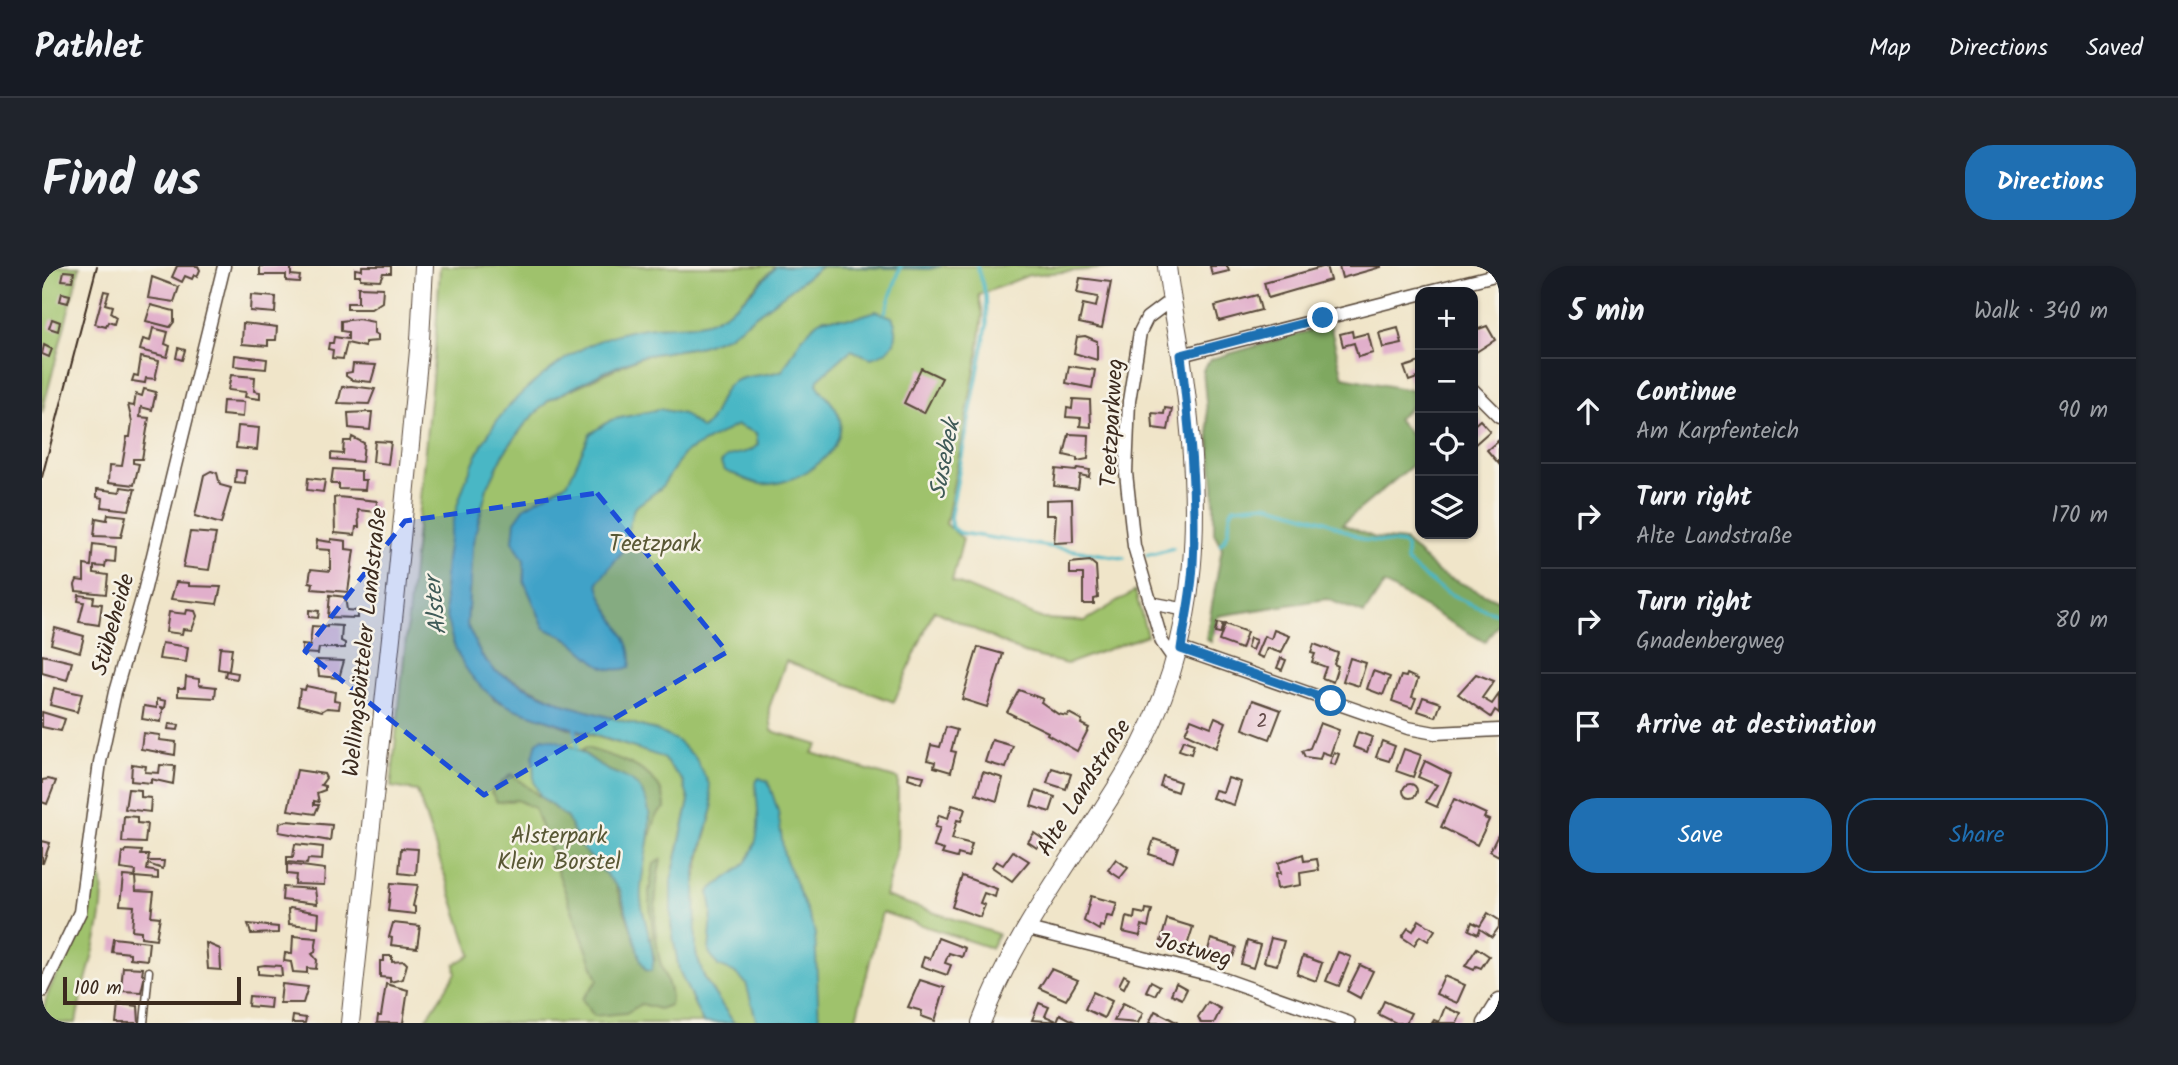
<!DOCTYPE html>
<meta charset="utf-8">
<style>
:root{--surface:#171b24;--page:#20242c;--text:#f1f3f6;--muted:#9ea1a6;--line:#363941;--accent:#1f6fb2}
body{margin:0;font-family:Kalam,sans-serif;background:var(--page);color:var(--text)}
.controls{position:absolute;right:21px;top:21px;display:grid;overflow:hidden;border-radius:14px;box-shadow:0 2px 5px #0004}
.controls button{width:63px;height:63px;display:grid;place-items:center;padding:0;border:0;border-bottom:2px solid var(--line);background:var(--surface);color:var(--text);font:35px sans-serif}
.scale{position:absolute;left:21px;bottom:18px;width:178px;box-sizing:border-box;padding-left:7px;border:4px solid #3b2a1e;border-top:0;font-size:19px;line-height:24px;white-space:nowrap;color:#3b2a1e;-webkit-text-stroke:5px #f7f3e8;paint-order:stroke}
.stop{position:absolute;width:21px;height:21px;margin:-16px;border:5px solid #1f6fb2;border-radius:50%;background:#fff}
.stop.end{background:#1f6fb2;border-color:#fff;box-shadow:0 2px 7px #0008}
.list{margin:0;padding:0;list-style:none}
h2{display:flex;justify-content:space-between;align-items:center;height:91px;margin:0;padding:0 28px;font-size:30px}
h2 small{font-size:23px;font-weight:400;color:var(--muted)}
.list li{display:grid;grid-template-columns:46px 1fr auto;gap:21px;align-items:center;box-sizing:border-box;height:105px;padding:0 28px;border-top:2px solid var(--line)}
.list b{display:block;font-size:26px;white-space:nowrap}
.list p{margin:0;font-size:23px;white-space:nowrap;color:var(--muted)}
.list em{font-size:23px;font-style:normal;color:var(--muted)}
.actions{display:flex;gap:14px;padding:21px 28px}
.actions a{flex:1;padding:16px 0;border:2px solid var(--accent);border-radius:28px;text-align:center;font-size:24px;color:var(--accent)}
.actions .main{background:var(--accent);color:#fff}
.icon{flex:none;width:38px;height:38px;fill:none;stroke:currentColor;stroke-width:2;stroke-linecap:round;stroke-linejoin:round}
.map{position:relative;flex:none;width:1457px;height:757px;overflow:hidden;border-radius:28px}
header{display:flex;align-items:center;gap:42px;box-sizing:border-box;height:98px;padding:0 35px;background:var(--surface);border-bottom:2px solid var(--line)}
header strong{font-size:33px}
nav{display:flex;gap:38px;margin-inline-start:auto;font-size:24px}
.intro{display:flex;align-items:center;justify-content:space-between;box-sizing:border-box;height:168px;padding:0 42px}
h1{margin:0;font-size:49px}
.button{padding:18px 32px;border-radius:28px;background:var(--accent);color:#fff;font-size:24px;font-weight:700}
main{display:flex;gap:42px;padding:0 42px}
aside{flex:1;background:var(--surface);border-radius:28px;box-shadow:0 2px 5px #0004}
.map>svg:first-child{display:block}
.green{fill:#9fc26c;stroke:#6d7645;stroke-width:2}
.forest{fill:#7fa860;stroke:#5d693f;stroke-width:2}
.water{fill:#4ab7c5;stroke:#427072;stroke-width:2}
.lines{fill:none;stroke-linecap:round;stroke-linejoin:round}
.stream{stroke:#4ab7c5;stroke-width:3.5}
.building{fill:#e1afcb}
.lane-casing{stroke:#564638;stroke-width:9}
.street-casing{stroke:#564638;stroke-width:15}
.secondary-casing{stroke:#564638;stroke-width:20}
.lane{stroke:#fff;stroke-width:6}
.street{stroke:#fff;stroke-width:12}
.secondary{stroke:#fff;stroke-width:18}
.tram{stroke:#3b2a1e;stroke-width:2}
.route{stroke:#1f6fb2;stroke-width:9}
.marked{fill:#1d4ed8;fill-opacity:0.2;stroke:#1d4ed8;stroke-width:5;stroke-dasharray:14 9;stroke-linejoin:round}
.labels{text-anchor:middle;stroke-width:5;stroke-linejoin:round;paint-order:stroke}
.number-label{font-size:19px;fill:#644b49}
.street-label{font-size:23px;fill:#3b2a1e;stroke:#f7f3e8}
.park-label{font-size:23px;fill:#595835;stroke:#f7f3e8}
.water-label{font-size:24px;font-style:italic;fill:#405b58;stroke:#f7f3e8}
</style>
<header>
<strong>Pathlet</strong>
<nav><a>Map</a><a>Directions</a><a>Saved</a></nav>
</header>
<div class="intro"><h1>Find us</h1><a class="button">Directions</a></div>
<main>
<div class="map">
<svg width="1457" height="757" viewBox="0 0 1457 757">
<rect width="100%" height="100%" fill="#f7f3e8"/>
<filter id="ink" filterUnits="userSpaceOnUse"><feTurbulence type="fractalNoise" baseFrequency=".0143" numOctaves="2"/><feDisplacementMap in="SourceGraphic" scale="14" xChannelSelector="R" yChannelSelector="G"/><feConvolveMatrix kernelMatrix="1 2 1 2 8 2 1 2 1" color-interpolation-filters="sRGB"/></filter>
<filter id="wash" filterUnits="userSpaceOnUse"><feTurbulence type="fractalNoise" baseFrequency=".00686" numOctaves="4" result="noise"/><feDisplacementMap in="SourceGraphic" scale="28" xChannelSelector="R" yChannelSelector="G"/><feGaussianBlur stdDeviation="1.57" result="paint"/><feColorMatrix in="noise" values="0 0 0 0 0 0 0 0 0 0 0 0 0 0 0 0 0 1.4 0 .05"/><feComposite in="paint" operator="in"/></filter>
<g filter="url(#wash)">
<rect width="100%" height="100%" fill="#f0e5c9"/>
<g class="green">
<path d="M 0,0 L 38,0 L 0,147 Z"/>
<path d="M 398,0 L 734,0 L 693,41 L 673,53 L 653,60 L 554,77 L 525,92 L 470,138 L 451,161 L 402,321 L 452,434 L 532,464 L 609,487 L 620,491 L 635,505 L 644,521 L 647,535 L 629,615 L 629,659 L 637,704 L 661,757 L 382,757 L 414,707 L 413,698 L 429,689 L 375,525 L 349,521 L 393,83 Z"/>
<path d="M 781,0 L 887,3 L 900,0 L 1090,0 L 987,9 L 937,29 L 941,49 L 936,88 L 904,258 L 921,273 L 910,315 L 1001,353 L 1043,355 L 1093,325 L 1105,369 L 1025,398 L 982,387 L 892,344 L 852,436 L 744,395 L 727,442 L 730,465 L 776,479 L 770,487 L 856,513 L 855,581 L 843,630 L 956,668 L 949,682 L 840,646 L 813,757 L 692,757 C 680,739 666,721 658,701 C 640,651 658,591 671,542 L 613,464 L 524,439 L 453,405 L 439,389 L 425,359 L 430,280 L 445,222 L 462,187 L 483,158 L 507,134 L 600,90 L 660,80 Z"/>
<path d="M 53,594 C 76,633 40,714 34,757 L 0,757 C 0,722 29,690 40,657 C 47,637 50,615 53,594 Z"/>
</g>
<g class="forest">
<path d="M 1288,59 L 1301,111 L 1378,126 L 1378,133 L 1355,153 L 1378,179 L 1378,193 L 1300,258 L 1333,272 L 1363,275 L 1397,307 L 1457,335 L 1457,356 L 1443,376 L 1342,318 L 1322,348 L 1285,333 L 1176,350 L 1169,376 L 1164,373 L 1180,282 L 1172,267 L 1172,220 L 1161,104 L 1169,93 Z"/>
<path d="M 544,482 C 572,490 623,504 623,542 L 615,548 L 603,586 L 608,552 L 581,510 L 565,504 L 539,485 Z"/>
<path d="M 469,508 L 525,552 L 539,581 L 572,615 L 604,704 L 613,694 L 607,675 L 611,671 L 607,626 L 612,598 L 619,593 C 612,626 611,658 617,691 C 620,706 632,724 628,739 L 617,743 L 600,738 L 584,747 L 552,750 L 540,733 L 556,714 L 492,542 L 475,534 L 455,536 L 449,526 Z"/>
</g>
<g class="water">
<path d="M 734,0 L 900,0 L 887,3 L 780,0 L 686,70 L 660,80 L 600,90 L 564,105 L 507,134 L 483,158 L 462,187 L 445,222 L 430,280 L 425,359 L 439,389 L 453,405 L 485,422 L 524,439 L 613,464 L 634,474 L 653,491 L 667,518 L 671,542 L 653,606 L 654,687 L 663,714 L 692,757 L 661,757 L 637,704 L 629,659 L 629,615 L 647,535 L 641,515 L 620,491 L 473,443 C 366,397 400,240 450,162 C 468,134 496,112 523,93 C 550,75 580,64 612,61 C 634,59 654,62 674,52 C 698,40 716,19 734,0 Z"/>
<path d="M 834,45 L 850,51 C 860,71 851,87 829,92 L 809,84 L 776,113 L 775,118 C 782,130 796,140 798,154 C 804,189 751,221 719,218 C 710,217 702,213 694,209 C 686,206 682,207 679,197 C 686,184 707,191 716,178 L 714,167 L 695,159 L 642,187 L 619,222 L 592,242 L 579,287 L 556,316 C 559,345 595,372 588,401 C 559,412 546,386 526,373 C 519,368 509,367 502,361 L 482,315 L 482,294 L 471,275 L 473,255 L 483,241 L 526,216 L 548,168 L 569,154 L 618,143 L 641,148 L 660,163 C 676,152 675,126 691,116 C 706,107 726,111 741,104 L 759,73 L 774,57 L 782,52 L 812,52 Z"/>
<path d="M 501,472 C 527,475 542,488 562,502 C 571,508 582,509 591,516 C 625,546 596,596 599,633 C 600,652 617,692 609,705 L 604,704 L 599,695 L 578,624 L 539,581 L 525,552 L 499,531 L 492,517 L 491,491 L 495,476 Z"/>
<path d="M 717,512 L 726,515 L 736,545 L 742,589 L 773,665 L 777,757 L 715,757 L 704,717 L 692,706 L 676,700 L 667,686 L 670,646 L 667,626 C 676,616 688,611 698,602 C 722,580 717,545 713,517 Z"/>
</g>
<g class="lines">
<g class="stream">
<path d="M 935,0 L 944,30 L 945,59 L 908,252 L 910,262 L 918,267 L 1082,292"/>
<path d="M 843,46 L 859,0"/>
<path d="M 1178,278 C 1193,265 1183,251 1192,241 L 1224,238 L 1240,242 L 1283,255 L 1322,274 L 1361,278 L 1364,281 L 1364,295 C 1391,321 1422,338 1457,348"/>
<path d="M 1105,289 L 1131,282"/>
<path d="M 533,461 L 535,482"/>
</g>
</g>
<g id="blocks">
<g class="building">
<path d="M 135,0 L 156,0 L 158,4 L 155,11 L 152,9 L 150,13 L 143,10 L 140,16 L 130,11 Z"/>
<path d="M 218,0 L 249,0 L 249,9 L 258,10 L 257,16 L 244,15 L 244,9 L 218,9 Z"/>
<path d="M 320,0 L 349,0 L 349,7 L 341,7 L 338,14 L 318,13 L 318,9 L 313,9 L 313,3 L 320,4 Z"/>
<path d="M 1168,0 L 1185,0 L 1187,5 L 1170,9 Z"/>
<path d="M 1284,0 L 1288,14 L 1226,32 L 1222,17 Z"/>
<path d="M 1297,0 L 1339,0 L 1339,1 L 1300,12 Z"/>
<path d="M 22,5 L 32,6 L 30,15 L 20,14 Z"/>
<path d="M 110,11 L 137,21 L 132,36 L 106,32 Z"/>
<path d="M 1038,12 L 1069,16 L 1060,62 L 1037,57 L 1041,38 L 1054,41 L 1056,31 L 1035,27 Z"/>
<path d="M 316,21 L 341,22 L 340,36 L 329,43 L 305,43 L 305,37 L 316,37 Z"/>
<path d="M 62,25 L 67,26 L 63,38 L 70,40 L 68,47 L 74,51 L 72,58 L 66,56 L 64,61 L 53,58 Z"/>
<path d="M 20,27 L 28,29 L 26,37 L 18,35 Z"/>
<path d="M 209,29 L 234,31 L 233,47 L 208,45 Z"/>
<path d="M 1215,29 L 1219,44 L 1177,55 L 1173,40 Z"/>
<path d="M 109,39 L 132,45 L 132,56 L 128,61 L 104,55 Z"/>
<path d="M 10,53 L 18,56 L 16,65 L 7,62 Z"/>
<path d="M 316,53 L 332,56 L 332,67 L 336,69 L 336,75 L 323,76 L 323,81 L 305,77 L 301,93 L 290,92 L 291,84 L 286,83 L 287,77 L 291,77 L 292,71 L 306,73 L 306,66 L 299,65 L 299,55 Z"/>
<path d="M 201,57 L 235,61 L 234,74 L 226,74 L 226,80 L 200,78 Z"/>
<path d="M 1445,60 L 1453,74 L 1431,88 L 1431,65 Z"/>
<path d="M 111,62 L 126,66 L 123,78 L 128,80 L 125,91 L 98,84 L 101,73 L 108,75 Z"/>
<path d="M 1356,62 L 1360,78 L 1341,82 L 1337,67 Z"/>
<path d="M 1310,65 L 1311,71 L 1326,67 L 1331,87 L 1316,91 L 1312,77 L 1301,80 L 1298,68 Z"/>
<path d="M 1043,70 L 1055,75 L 1055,94 L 1032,87 L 1035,71 Z"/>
<path d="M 2,79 L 10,83 L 7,91 L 0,88 Z"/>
<path d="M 136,82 L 143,84 L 140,94 L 134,92 Z"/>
<path d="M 193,89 L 225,93 L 224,103 L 192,100 Z"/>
<path d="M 99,91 L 117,95 L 113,113 L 104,112 L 103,117 L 90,115 L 92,109 L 96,110 Z"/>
<path d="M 1378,96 L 1378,111 L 1367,115 L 1362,101 Z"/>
<path d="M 311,98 L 334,99 L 329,116 L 310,114 L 304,110 L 304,107 L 310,106 Z"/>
<path d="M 1027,100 L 1053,104 L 1050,122 L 1024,117 Z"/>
<path d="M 879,102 L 900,112 L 882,147 L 862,137 Z"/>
<path d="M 189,109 L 213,111 L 212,125 L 218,126 L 218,133 L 203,131 L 204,126 L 186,124 Z"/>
<path d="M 309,120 L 333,123 L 327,138 L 296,137 L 300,121 Z"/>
<path d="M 102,123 L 114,126 L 110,144 L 99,141 L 98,151 L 107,152 L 100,193 L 91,193 L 91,197 L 97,198 L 92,219 L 67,216 L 68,199 L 80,200 L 85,171 L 88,171 L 90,156 L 86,139 L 92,140 L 94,128 L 100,130 Z"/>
<path d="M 1031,133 L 1048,134 L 1049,161 L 1038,160 L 1039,152 L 1024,151 L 1025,142 L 1030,143 Z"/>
<path d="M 181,135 L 202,136 L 201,151 L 180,149 Z"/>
<path d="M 1123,142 L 1130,143 L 1126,164 L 1111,162 L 1110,147 L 1122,148 Z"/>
<path d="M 326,146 L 330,146 L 328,164 L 307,162 L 306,147 Z"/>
<path d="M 1438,154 L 1448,165 L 1431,180 L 1431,160 Z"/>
<path d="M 196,160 L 217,162 L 215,184 L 194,182 Z"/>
<path d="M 1027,168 L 1047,169 L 1046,193 L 1035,195 L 1035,192 L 1022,189 Z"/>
<path d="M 310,171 L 322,177 L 320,196 L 289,193 L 289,187 L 301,188 L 302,175 L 309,175 Z"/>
<path d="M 1457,174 L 1457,198 L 1445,184 Z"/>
<path d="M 333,175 L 349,176 L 346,198 L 331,196 Z"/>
<path d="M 1035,202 L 1048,204 L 1047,211 L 1038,209 L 1036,223 L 1012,220 L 1014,203 L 1034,205 Z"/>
<path d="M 291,203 L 319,205 L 319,214 L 324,214 L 323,224 L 297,223 L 297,218 L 289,218 Z"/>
<path d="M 194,204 L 204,205 L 203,218 L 193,217 Z"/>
<path d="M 169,205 L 175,207 L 178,219 L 189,222 L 179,258 L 153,250 L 162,209 Z"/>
<path d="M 266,212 L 283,214 L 281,226 L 265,224 Z"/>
<path d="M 79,221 L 93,223 L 87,244 L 60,241 L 61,232 L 55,231 L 55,223 L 78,226 Z"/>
<path d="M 296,231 L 335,235 L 334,246 L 316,244 L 317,261 L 314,261 L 313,269 L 293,267 L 292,232 Z"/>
<path d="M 1030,233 L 1031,276 L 1012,277 L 1014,249 L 1004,249 L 1004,234 Z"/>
<path d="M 66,248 L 84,250 L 79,271 L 52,270 L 54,252 L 65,254 Z"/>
<path d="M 148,266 L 174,268 L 167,304 L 141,301 Z"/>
<path d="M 289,273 L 304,275 L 304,283 L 312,284 L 306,326 L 270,323 L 271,317 L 267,316 L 269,303 L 288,305 L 288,284 L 274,283 L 275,274 L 289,276 Z"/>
<path d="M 51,278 L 74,281 L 73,296 L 64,295 L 63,301 L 52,300 L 52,307 L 66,309 L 64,328 L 34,325 L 33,319 L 35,314 L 42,315 L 42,299 L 49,300 Z"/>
<path d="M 1048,295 L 1054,300 L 1056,332 L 1052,333 L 1052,338 L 1041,338 L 1041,308 L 1028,308 L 1028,297 Z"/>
<path d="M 134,316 L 147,317 L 147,320 L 179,321 L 175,338 L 129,333 Z"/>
<path d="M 37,329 L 52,331 L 51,337 L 60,338 L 57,359 L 37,356 L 42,336 L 36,335 Z"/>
<path d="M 288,329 L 303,331 L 305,344 L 315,345 L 315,352 L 286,351 Z"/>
<path d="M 145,344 L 153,345 L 155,350 L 150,364 L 141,363 L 140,368 L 124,366 L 127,346 L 144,348 Z"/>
<path d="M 267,344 L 277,345 L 276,352 L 267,351 Z"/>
<path d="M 1175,357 L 1181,358 L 1178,368 L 1173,367 Z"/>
<path d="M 1183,358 L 1205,366 L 1199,383 L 1177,375 Z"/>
<path d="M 285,359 L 300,360 L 299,375 L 303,377 L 303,382 L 277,382 L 276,388 L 260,387 L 260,379 L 268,380 L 270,360 L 285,361 Z"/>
<path d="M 13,362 L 42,370 L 38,386 L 9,378 Z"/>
<path d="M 1232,364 L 1248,370 L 1239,387 L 1225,382 L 1221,392 L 1214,389 L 1222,370 L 1229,373 Z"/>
<path d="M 1208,372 L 1214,374 L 1210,384 L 1205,382 Z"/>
<path d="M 120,377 L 146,381 L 144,396 L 117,393 Z"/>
<path d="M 1272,378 L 1296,387 L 1292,398 L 1296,400 L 1291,416 L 1280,412 L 1284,401 L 1270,396 L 1273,388 L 1269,387 Z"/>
<path d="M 178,381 L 190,382 L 187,405 L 176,403 Z"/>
<path d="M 936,381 L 961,388 L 945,441 L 920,433 Z"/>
<path d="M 0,389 L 30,396 L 25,414 L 0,407 Z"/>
<path d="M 1239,392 L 1244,394 L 1240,404 L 1235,402 Z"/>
<path d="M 1308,392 L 1324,397 L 1317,420 L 1301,415 Z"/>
<path d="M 275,394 L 302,395 L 297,412 L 277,410 Z"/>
<path d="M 184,405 L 196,407 L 195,413 L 183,411 Z"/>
<path d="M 1331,405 L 1348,411 L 1341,429 L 1325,423 Z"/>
<path d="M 1365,408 L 1376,413 L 1370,431 L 1374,432 L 1370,442 L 1350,435 L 1359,410 L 1364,411 Z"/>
<path d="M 1434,408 L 1452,415 L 1440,432 L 1450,438 L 1457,428 L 1457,447 L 1453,444 L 1449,451 L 1416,428 Z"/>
<path d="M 144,411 L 157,413 L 157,419 L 174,421 L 173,432 L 136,430 L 136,422 L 143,422 Z"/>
<path d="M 264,420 L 293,426 L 292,434 L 298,435 L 297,443 L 285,442 L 280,445 L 256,439 L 258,423 L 263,424 Z"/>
<path d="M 12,422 L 40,428 L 35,446 L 8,439 Z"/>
<path d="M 977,424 L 1001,433 L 999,436 L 1016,448 L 1025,450 L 1027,447 L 1040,454 L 1039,458 L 1047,462 L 1035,485 L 1005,468 L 1006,466 L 965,446 Z"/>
<path d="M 1381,431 L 1399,437 L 1394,451 L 1376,445 Z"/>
<path d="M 115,433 L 124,435 L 123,442 L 119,441 L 121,443 L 119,456 L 100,453 L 102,440 L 115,442 Z"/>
<path d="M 1211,434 L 1239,444 L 1228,473 L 1201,463 Z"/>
<path d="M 0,446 L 23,453 L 19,465 L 0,461 Z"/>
<path d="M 1173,451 L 1184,456 L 1174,482 L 1143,467 L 1149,453 L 1169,461 Z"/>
<path d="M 1278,457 L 1297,464 L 1288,489 L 1280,486 L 1278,493 L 1263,491 L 1260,485 L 1268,482 Z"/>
<path d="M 127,458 L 137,459 L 136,464 L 126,463 Z"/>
<path d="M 904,461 L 915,464 L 909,485 L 914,486 L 909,506 L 892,501 L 893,496 L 885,494 L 889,479 L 898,481 Z"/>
<path d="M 1316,466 L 1330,471 L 1325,486 L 1311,481 Z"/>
<path d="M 101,467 L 118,469 L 117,474 L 134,476 L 133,489 L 99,483 Z"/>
<path d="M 950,474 L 971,480 L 964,502 L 943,496 Z"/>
<path d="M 1141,474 L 1152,478 L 1149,488 L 1137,484 Z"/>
<path d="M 1340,475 L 1353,480 L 1347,495 L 1334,491 Z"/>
<path d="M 1362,483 L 1379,489 L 1371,511 L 1354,505 Z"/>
<path d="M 1292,486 L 1297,488 L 1293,499 L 1288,497 Z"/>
<path d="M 1383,495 L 1409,508 L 1395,541 L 1384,536 L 1395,519 L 1376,511 Z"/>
<path d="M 90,498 L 104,500 L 103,506 L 117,507 L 118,499 L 133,500 L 131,518 L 109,513 L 109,517 L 89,515 Z"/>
<path d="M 1010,502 L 1029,508 L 1024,523 L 1005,517 Z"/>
<path d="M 255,504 L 282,508 L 284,512 L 279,519 L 283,520 L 283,524 L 275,527 L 277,536 L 272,535 L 272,539 L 277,539 L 273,548 L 246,544 Z"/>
<path d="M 941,506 L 961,512 L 955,535 L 934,528 Z"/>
<path d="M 867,507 L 882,510 L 880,517 L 866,512 Z"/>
<path d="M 1121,510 L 1138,516 L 1135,526 L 1118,520 Z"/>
<path d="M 1186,512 L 1199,516 L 1192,539 L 1170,532 L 1173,524 L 1181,526 Z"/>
<path d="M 6,513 L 14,515 L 5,538 L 0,536 L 0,514 Z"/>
<circle cx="1368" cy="525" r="7"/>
<path d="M 86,523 L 99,524 L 99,531 L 109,532 L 108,546 L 83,543 Z"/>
<path d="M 994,525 L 1013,531 L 1008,546 L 989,540 Z"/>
<path d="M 1412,533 L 1444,548 L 1442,552 L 1447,554 L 1435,579 L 1399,561 Z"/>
<path d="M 910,539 L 923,543 L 919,555 L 915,554 L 910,573 L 930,578 L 926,591 L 916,588 L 915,592 L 900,588 L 902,584 L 892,581 L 898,562 L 893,561 L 897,549 L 906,552 Z"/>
<path d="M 82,550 L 95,551 L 95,557 L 105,558 L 103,577 L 80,576 Z"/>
<path d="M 245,555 L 290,559 L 288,575 L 237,566 L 238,557 Z"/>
<path d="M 992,567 L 1001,573 L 995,582 L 986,576 Z"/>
<path d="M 1457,567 L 1457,590 L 1448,585 Z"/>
<path d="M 1112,573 L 1136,581 L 1131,596 L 1107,588 Z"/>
<path d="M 0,575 L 8,577 L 1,597 L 0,597 Z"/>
<path d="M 253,578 L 281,581 L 280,594 L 266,593 L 265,598 L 245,596 L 245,591 L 251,591 Z"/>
<path d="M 359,582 L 376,583 L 374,609 L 357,607 Z"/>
<path d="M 84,584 L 100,585 L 99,589 L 107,589 L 106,595 L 122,595 L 121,603 L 106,598 L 105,604 L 116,606 L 116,613 L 93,611 L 94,605 L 78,603 L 80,586 L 83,587 Z"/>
<path d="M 971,585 L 987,595 L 970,615 L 950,601 L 954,595 L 961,599 Z"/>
<path d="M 1261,588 L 1262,595 L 1275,593 L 1277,604 L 1258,607 L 1259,619 L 1235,623 L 1233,608 L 1238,608 L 1236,597 Z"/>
<path d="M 1074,593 L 1086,602 L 1078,612 L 1066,604 Z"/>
<path d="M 245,598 L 283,603 L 282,619 L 253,618 L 254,609 L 245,608 Z"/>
<path d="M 81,610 L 93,611 L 94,625 L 112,626 L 109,650 L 118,651 L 114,673 L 99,671 L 99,665 L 90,664 L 92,640 L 78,639 Z"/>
<path d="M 920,610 L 955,623 L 953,631 L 942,627 L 938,637 L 943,639 L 938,651 L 910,641 Z"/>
<path d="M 349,617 L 376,619 L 371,640 L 373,641 L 373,648 L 346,645 Z"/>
<path d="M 241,621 L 273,623 L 275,638 L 240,634 Z"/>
<path d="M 1049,630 L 1075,637 L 1071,651 L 1065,650 L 1062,661 L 1058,660 L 1057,664 L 1042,655 Z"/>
<path d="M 248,642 L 277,647 L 276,661 L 247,658 L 246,644 Z"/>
<path d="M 1104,643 L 1110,644 L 1106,661 L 1100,659 L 1098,670 L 1081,666 L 1084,651 L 1092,653 L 1093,646 L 1103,648 Z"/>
<path d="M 1446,647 L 1457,654 L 1457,661 L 1450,671 L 1438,663 L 1436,668 L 1427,664 L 1430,656 L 1438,660 Z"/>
<path d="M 1125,653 L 1151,661 L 1144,683 L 1119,675 Z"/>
<path d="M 1377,654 L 1393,664 L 1386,675 L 1378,670 L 1372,679 L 1360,671 L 1366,662 L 1371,665 Z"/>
<path d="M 351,657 L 378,660 L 375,682 L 349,679 L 350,672 L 347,671 Z"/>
<path d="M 206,658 L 236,661 L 236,667 L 209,668 Z"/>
<path d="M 251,670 L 275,672 L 273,686 L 270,688 L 275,694 L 274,703 L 265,702 L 265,707 L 251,706 L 249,696 L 242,695 L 243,687 L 250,688 Z"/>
<path d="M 71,672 L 107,676 L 105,694 L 88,692 L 88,687 L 69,685 Z"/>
<path d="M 896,672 L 923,682 L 920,691 L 907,687 L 903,697 L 909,699 L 905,709 L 879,700 L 882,691 L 888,693 Z"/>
<path d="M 1229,672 L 1242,675 L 1235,699 L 1222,696 Z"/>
<path d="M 1169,673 L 1194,681 L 1191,691 L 1186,690 L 1185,694 L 1165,688 Z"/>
<path d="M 1205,675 L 1218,679 L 1211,702 L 1199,698 Z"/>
<path d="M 164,677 L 178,683 L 179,704 L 166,703 Z"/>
<path d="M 1435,682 L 1447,690 L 1439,702 L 1434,700 L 1432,704 L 1423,700 Z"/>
<path d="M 1296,686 L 1309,691 L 1297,720 L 1284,715 Z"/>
<path d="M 342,690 L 350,690 L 350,696 L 362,695 L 365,698 L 361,713 L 348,716 L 348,712 L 338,711 L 338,695 L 342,695 Z"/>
<path d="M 1261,690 L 1280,697 L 1274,715 L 1255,708 Z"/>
<path d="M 223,699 L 239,700 L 240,710 L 216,708 L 216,700 Z"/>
<path d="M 1318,699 L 1331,705 L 1318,732 L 1305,725 Z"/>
<path d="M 81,701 L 101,702 L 100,708 L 103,709 L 99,726 L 79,725 Z"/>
<path d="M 1009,703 L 1036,714 L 1024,734 L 997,722 Z"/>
<path d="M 1082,709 L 1087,712 L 1082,722 L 1077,719 Z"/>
<path d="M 1402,710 L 1423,719 L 1415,737 L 1394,728 Z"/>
<path d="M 878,714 L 903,722 L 893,755 L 879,750 L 880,745 L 866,741 Z"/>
<path d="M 1109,715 L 1118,720 L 1113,729 L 1104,725 Z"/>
<path d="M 1134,717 L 1145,723 L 1140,733 L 1129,728 Z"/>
<path d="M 240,718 L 266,721 L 261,737 L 238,737 Z"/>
<path d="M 344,718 L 366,724 L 361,757 L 335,757 L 336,750 L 339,750 Z"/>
<path d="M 1051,726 L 1070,735 L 1062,752 L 1043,743 Z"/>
<path d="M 207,730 L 229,732 L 228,742 L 206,740 Z"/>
<path d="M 1342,735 L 1369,747 L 1364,757 L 1354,757 L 1336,748 Z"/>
<path d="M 1166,736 L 1179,743 L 1172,757 L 1159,757 L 1156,751 Z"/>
<path d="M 997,737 L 1007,741 L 1003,750 L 1015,755 L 1018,748 L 1035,757 L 990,754 Z"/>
<path d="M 1081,737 L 1101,747 L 1096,757 L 1072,755 Z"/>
<path d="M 76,738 L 96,740 L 97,757 L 74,757 Z"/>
<path d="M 1403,741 L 1419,748 L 1415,757 L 1390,757 L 1392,754 L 1397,756 Z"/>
<path d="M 1113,745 L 1125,751 L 1136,757 L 1107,757 Z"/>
<path d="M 251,750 L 264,752 L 263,757 L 250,757 Z"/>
</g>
</g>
</g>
<g filter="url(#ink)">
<use href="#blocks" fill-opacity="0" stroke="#564638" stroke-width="2"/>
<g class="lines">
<defs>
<path id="lane" d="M 102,757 L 107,705"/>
<g id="street">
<path d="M 1384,26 L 1457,8"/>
<path d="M 1129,34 L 1105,52 L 1098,66 L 1087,135 L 1084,207 L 1092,280 L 1120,376 L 1134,396"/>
<path d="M 1139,89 L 1378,28"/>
<path d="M 1431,124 L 1457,150"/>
<path d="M 1108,337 L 1145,344"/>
<path d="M 1139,383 L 1366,462 L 1393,467 L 1457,464"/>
<path d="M 982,662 L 1170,709 L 1307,757"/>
<path d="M 0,725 L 38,646 L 58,496 L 73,426 L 102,326 L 182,0"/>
<path d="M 1442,757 L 1457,733"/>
</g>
<g id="secondary">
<path d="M 308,757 L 354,325 L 378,74 L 382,0"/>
<path d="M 939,757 C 974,662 1036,587 1087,501 C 1164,371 1160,233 1139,89 C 1135,59 1128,30 1125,0"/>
</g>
</defs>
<use href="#lane" class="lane-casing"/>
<use href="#street" class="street-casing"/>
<use href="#secondary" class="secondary-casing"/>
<use href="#lane" class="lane"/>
<use href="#street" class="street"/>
<use href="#secondary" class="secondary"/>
<path class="tram" d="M 0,211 L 55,0"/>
</g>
</g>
<g class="lines" filter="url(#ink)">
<path class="route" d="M 1281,52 L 1139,89 C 1147,158 1155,228 1151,298 C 1150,326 1143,355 1139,383 L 1289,435"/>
</g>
<path class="marked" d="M 555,227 L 685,386 L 442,529 L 263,385 L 363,255 Z"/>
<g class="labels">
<g class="number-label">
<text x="1220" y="461">2</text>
</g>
<g class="street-label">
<text transform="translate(1069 157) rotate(-87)" y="8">Teetzparkweg</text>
<text transform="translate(70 358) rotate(-74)" y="8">Stübeheide</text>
<text transform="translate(322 376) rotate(-84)" y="8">Wellingsbütteler Landstraße</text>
<text transform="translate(1041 521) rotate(-58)" y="8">Alte Landstraße</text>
<text transform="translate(1152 683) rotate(15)" y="8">Jostweg</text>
</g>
<g class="park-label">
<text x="613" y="285">Teetzpark</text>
<text x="517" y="577">Alsterpark<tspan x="517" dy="26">Klein Borstel</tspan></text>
</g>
<g class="water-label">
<text transform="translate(902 193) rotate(-79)" y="8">Susebek</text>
<text transform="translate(393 340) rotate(-96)" y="8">Alster</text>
</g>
</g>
</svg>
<div class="controls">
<button>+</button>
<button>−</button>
<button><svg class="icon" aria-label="locate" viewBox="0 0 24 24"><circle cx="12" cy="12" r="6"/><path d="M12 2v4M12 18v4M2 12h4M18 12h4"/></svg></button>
<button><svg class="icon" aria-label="layers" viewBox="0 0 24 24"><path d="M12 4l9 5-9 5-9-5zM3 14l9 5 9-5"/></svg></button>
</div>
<div class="scale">100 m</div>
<div class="stop" style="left:1289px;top:435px"></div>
<div class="stop end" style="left:1281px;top:52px"></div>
</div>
<aside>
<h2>5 min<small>Walk · 340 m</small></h2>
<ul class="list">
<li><svg class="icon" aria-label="ahead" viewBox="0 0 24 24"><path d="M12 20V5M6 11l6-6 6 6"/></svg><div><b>Continue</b><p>Am Karpfenteich</p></div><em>90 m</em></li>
<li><svg class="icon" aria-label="right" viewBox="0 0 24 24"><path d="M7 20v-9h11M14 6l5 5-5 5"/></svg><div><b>Turn right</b><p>Alte Landstraße</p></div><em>170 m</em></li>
<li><svg class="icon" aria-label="right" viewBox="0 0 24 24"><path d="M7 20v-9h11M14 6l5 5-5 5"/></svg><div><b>Turn right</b><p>Gnadenbergweg</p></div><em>80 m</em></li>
<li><svg class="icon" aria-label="arrive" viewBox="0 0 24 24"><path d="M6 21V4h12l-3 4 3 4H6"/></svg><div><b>Arrive at destination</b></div></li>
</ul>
<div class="actions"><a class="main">Save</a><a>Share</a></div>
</aside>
</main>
